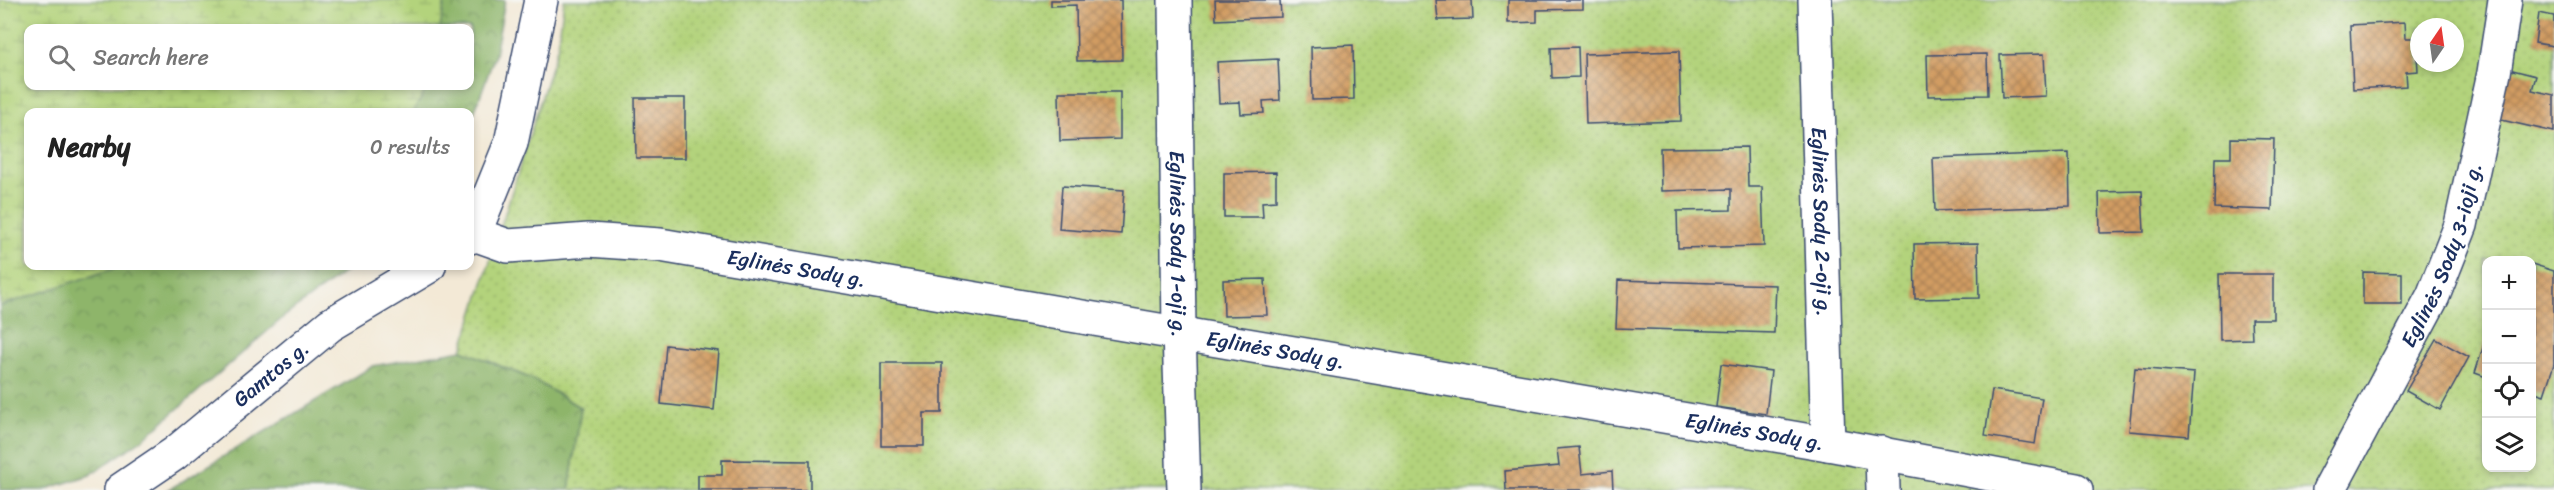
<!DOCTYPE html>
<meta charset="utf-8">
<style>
:root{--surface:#fff;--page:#f6f6f6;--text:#222;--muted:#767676;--line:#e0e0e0}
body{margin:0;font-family:Sriracha,sans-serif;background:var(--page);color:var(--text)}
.controls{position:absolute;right:18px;bottom:18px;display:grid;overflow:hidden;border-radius:12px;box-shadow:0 3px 9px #0003}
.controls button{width:54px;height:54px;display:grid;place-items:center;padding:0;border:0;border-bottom:2px solid var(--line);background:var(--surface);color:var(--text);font:30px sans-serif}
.compass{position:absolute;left:2410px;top:18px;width:54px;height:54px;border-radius:50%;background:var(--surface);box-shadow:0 3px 9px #0003;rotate:13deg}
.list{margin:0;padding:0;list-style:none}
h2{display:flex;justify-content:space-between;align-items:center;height:78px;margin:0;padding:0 24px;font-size:26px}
h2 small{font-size:20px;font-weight:400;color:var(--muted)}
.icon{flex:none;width:33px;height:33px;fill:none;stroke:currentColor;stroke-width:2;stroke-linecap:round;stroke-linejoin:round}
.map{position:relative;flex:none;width:2554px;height:490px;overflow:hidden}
.search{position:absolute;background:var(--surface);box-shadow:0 3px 9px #0003;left:24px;top:24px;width:450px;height:66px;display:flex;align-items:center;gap:15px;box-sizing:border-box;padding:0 21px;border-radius:12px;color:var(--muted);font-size:22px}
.panel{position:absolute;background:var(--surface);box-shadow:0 3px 9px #0003;left:24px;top:108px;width:450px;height:162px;border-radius:12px}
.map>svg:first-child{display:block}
.grass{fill:url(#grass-dots);stroke:#67816c;stroke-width:1.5;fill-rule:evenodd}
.forest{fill:url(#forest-crowns);stroke:#547264;stroke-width:1.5}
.wetland{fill:url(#wetland-marsh);stroke:#67816c;stroke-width:1.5}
.building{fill:url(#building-cross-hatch)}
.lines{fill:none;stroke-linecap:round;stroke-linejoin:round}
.street-casing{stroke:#3b4b70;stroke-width:36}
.street{stroke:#fff;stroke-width:33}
.labels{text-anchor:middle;stroke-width:6;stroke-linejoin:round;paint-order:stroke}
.street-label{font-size:21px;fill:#1b2f5e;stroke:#f6f6f2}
</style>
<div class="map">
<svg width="2554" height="490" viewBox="0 0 2554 490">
<defs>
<pattern id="grass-dots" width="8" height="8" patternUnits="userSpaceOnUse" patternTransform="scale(1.5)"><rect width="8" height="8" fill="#b3d37b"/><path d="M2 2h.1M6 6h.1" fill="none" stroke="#99b56d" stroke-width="1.8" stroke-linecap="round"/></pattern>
<pattern id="forest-crowns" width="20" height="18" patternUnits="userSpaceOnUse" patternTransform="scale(1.5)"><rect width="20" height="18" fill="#8eb56b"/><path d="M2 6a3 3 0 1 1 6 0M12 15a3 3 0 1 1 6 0" fill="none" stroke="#73945b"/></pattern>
<pattern id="wetland-marsh" width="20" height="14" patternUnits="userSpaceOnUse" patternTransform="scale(1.5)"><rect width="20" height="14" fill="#b3d37b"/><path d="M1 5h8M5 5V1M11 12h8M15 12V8" fill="none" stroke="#99b56d"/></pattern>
<pattern id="building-cross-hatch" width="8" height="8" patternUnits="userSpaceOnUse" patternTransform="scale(1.5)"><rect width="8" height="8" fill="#d19c62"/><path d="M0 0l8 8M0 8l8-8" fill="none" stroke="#a98054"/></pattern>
</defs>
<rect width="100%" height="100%" fill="#f6f6f2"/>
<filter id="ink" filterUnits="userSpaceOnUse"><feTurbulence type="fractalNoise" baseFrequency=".0167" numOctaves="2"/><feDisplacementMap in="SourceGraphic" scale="12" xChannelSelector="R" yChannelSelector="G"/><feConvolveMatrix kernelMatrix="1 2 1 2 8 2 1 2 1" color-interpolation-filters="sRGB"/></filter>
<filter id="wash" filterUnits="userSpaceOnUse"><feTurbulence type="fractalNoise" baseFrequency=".008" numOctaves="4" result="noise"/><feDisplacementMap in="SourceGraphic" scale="24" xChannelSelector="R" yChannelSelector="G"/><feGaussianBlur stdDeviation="1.35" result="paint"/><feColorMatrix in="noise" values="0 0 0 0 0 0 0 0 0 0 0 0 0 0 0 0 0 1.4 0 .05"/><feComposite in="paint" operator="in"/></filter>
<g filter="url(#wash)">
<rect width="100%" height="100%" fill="#f3e9d6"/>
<path class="grass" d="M 564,0 L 2554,0 L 2554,490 L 569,490 L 581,408 L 534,380 L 462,350 L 558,45 ZM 2419,27 L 2455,27 L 2455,63 L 2419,63 ZM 2486,260 L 2532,260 L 2532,468 L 2486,468 Z"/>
<g class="forest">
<path d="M 445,0 L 505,0 L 495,55 L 470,124 L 470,112 L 413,112 L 428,86 L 470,86 L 470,28 L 440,28 Z"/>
<path d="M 121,266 L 353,266 L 285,316 L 143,439 L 90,475 L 43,490 L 0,490 L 0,306 Z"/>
<path d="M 462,350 L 534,380 L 581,408 L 569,490 L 168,490 L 373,366 Z"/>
</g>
<path class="wetland" d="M 0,0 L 445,0 L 440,28 L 28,28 L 28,86 L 428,86 L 413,112 L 28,112 L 28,266 L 121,266 L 0,306 Z"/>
<g id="blocks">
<g class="building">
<path d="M 1051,0 L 1121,0 L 1122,60 L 1077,61 L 1076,5 L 1051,6 Z"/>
<path d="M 1215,0 L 1280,0 L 1281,17 L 1216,20 Z"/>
<path d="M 1436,0 L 1472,0 L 1473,19 L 1438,20 Z"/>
<path d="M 1508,0 L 1583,0 L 1583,9 L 1537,10 L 1537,22 L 1508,23 Z"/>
<path d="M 2539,13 L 2554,16 L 2554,46 L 2535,43 Z"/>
<path d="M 2405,22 L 2406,38 L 2416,38 L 2418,71 L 2406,72 L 2407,86 L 2353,89 L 2350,25 Z"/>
<path d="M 1353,45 L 1354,99 L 1312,100 L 1311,47 Z"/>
<path d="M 1578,47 L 1579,77 L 1552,78 L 1551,48 Z"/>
<path d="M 1679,51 L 1681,121 L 1586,124 L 1584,54 Z"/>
<path d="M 1987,54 L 1988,95 L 1928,96 L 1927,55 Z"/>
<path d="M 2044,54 L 2046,96 L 2002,98 L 2000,55 Z"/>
<path d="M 1278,59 L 1280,100 L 1263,101 L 1264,113 L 1241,114 L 1240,102 L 1219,103 L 1217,62 Z"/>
<path d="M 2509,69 L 2536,76 L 2532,90 L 2554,95 L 2554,132 L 2497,119 Z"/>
<path d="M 1059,92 L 1120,92 L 1120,139 L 1060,141 Z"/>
<path d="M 635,98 L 685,98 L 685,158 L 636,158 Z"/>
<path d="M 2231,138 L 2274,139 L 2272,210 L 2214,208 L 2215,158 L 2231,158 Z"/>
<path d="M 1747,147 L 1748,187 L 1762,187 L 1764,246 L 1678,248 L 1677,211 L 1731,210 L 1731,189 L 1661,191 L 1660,148 Z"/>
<path d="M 2069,153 L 2070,206 L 1935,211 L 1933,158 Z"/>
<path d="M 1276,172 L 1276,201 L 1262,202 L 1263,217 L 1224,217 L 1224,173 Z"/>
<path d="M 1062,186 L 1124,190 L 1121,234 L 1059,229 Z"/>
<path d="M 2142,191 L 2144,232 L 2100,233 L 2099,192 Z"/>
<path d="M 1978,243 L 1979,298 L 1915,299 L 1914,244 Z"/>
<path d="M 2532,264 L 2554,271 L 2554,364 L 2544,395 L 2532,391 Z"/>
<path d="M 2363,272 L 2402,273 L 2402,304 L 2363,304 Z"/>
<path d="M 2219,274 L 2273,274 L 2273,319 L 2251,319 L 2252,339 L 2220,340 Z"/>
<path d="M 1265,279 L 1267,315 L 1224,316 L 1223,280 Z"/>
<path d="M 1618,280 L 1776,285 L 1774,333 L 1616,328 Z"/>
<path d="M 2486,338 L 2486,377 L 2475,373 Z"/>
<path d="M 2436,339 L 2469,357 L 2440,410 L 2406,391 Z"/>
<path d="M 666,345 L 719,351 L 714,410 L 661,404 Z"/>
<path d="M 881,363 L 942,363 L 942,413 L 924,413 L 924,446 L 881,446 Z"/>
<path d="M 1721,364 L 1771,371 L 1766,414 L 1716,407 Z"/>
<path d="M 2135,368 L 2194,373 L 2189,436 L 2129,431 Z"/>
<path d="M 1992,390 L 2042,398 L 2035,444 L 1985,436 Z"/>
<path d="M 1579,447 L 1582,474 L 1612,471 L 1613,490 L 1506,490 L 1505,471 L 1559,466 L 1557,449 Z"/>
<path d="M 722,460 L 810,461 L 810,490 L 698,490 L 698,475 L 722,475 Z"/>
</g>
</g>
</g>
<g filter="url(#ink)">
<use href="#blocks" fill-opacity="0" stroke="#3b4b70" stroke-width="1.5"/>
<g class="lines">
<defs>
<g id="street">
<path id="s1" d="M 1175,0 L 1179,332 L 1184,490"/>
<path id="s2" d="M 1815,0 L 1828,444"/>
<path id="s3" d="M 474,234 L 508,246 L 589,240 L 660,245 L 1828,444 L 2076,490"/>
<path d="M 470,237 L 474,234 L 511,143 L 541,0"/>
<path d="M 1882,453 L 1883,490"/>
<path id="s4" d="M 121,490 L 174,454 L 330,325 L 429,266"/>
<path id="s5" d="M 2329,490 L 2433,296 L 2461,225 L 2494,73 L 2505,0"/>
</g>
</defs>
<use href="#street" class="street-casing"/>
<use href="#street" class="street"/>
</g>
</g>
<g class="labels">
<g class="street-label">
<text dy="7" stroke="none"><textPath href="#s2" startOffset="222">Eglinės Sodų 2-oji g.</textPath></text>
<text dy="7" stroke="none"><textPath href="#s1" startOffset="244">Eglinės Sodų 1-oji g.</textPath></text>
<text dy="7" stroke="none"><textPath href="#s5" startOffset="262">Eglinės Sodų 3-ioji g.</textPath></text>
<text dy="7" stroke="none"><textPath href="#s3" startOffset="327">Eglinės Sodų g.</textPath></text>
<text dy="7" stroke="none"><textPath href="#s3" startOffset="813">Eglinės Sodų g.</textPath></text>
<text dy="7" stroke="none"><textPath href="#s4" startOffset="190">Gamtos g.</textPath></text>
<text dy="7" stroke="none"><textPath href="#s3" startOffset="1299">Eglinės Sodų g.</textPath></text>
</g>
</g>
</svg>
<div class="controls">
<button>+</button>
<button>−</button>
<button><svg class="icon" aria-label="locate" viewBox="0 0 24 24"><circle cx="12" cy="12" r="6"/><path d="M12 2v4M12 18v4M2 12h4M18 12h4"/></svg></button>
<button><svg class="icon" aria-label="layers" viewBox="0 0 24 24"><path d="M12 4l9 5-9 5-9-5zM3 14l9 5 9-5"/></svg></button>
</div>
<svg class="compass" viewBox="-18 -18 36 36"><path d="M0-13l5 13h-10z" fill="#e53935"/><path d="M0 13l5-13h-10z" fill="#767676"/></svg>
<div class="search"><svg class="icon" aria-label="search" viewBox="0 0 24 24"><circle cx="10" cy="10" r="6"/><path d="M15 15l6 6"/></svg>Search here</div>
<section class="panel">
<h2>Nearby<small>0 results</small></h2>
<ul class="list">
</ul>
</section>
</div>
